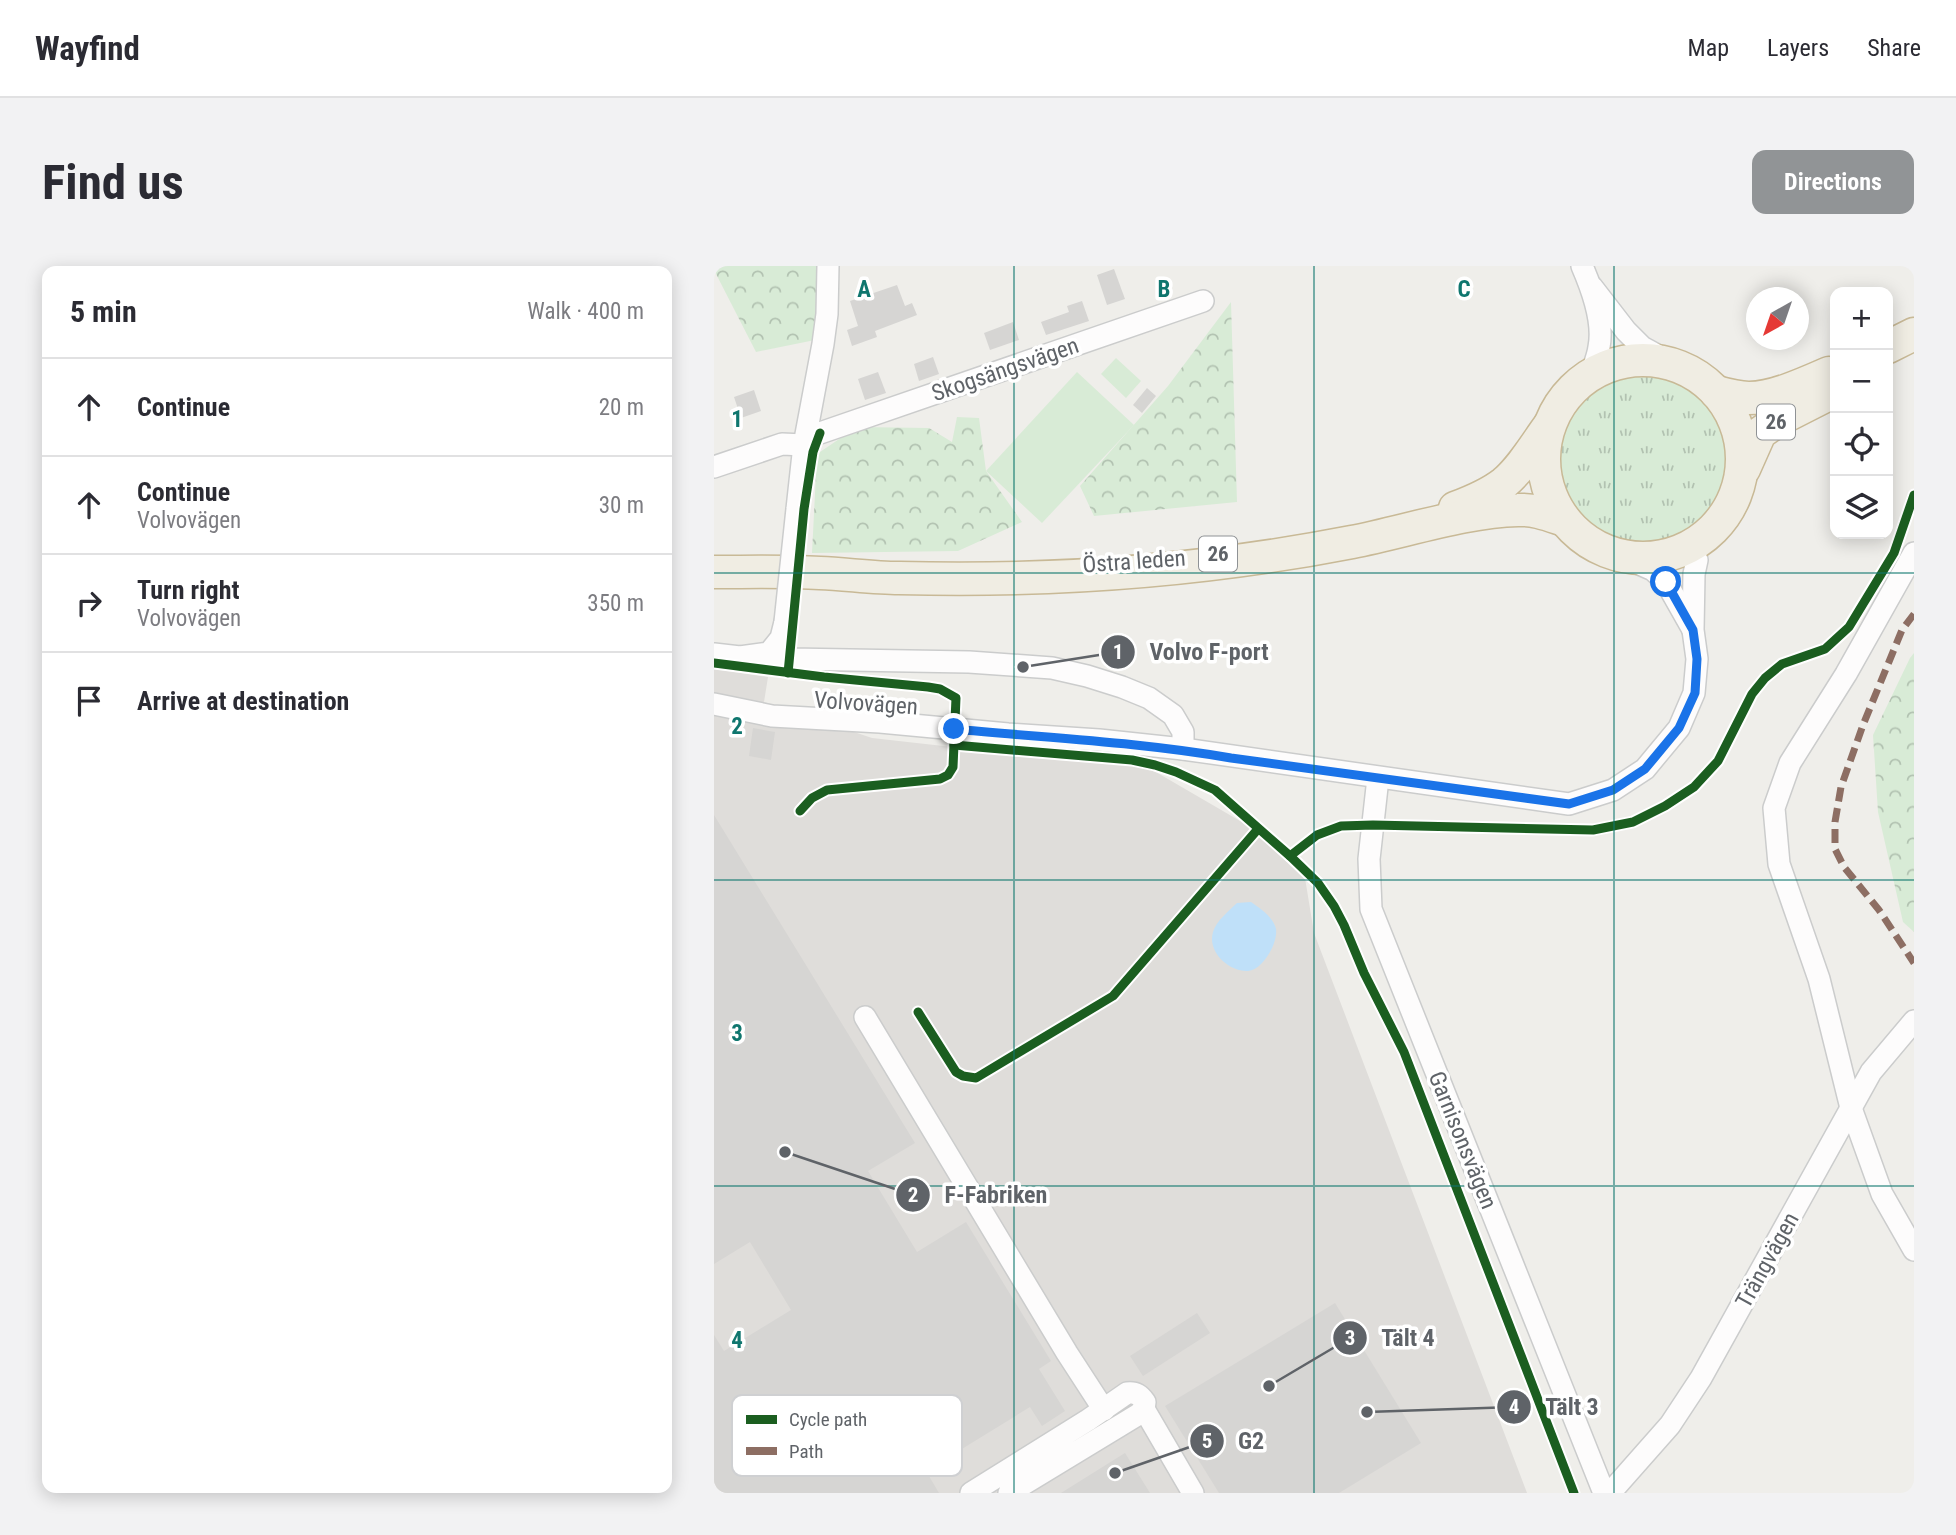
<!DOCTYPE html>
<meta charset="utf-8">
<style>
:root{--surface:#fff;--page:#f2f2f3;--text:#2b2b33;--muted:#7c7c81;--line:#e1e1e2;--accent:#919496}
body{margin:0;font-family:"Roboto Condensed",sans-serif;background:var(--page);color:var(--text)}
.controls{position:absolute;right:21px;top:21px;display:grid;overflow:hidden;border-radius:14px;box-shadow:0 4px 18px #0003}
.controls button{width:63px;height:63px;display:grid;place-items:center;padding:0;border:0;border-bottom:2px solid var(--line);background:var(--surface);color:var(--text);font:35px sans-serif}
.compass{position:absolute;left:1032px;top:21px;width:63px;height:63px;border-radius:50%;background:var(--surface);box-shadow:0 4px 18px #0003;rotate:220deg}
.stop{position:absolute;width:21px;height:21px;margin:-16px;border:5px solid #1a73e8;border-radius:50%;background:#fff}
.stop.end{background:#1a73e8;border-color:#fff;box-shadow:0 2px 7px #0008}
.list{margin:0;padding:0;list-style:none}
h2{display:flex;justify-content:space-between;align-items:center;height:91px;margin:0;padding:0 28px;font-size:30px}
h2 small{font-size:23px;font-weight:400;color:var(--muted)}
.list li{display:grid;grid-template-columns:46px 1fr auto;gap:21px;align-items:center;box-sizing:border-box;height:98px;padding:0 28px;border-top:2px solid var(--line)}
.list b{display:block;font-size:26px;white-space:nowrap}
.list p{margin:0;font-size:23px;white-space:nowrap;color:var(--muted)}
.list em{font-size:23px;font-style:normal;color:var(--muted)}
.icon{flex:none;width:38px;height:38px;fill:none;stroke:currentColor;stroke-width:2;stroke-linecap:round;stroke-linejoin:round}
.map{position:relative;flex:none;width:1200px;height:1227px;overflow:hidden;border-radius:14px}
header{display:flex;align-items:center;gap:42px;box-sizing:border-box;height:98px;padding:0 35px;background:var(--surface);border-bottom:2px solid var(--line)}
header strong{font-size:33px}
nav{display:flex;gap:38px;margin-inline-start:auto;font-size:24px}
.intro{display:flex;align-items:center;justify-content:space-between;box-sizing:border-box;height:168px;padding:0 42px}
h1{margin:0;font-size:49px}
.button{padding:18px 32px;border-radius:14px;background:var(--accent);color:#fff;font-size:24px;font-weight:700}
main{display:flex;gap:42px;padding:0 42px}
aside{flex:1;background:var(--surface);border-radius:14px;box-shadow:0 4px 18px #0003}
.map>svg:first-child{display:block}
.industrial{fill:#dfddda}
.grass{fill:url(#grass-tufts)}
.forest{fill:url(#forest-crowns)}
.green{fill:#d8ebd6}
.water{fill:#bfe0f9}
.building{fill:#d6d5d3}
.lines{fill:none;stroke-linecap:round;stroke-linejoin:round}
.minor-casing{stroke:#cbcccc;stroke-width:24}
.highway-casing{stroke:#c8b996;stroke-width:35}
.minor{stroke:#fdfcfc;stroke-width:21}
.highway{stroke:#f0ede3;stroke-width:32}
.minor-bridge-casing{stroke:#cbcccc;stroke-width:24;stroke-linecap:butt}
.minor-bridge{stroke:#fdfcfc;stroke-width:21}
.quiet{stroke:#8d6e63;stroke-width:7;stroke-dasharray:14 7;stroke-linecap:butt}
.cycleway-casing{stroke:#fff;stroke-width:13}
.cycleway{stroke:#1b5e20;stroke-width:9}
.route{stroke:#1a73e8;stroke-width:9}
.grid{fill:none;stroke:#0f766e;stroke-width:2;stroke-opacity:0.55}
.labels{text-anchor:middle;stroke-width:7;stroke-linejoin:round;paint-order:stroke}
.shield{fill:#fff;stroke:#8f9295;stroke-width:2}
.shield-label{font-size:21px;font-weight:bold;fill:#5f6368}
.street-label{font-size:23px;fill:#5f6368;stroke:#fff}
.key{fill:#fff;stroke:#cfd0d2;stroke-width:2}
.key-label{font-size:19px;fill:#5f6368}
.grid-label{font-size:23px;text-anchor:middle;font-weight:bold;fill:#0f766e;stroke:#fff;stroke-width:7;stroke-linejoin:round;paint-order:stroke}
.leader{fill:none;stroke:#5f6368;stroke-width:2.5}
.callout-dot{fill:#5f6368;stroke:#fff;stroke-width:2.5}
.mark-label{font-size:21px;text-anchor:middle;font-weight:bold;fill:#fff}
.callout-label{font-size:24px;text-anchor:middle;font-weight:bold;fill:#5f6368;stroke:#fff;stroke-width:7;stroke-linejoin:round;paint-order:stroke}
</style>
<header>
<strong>Wayfind</strong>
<nav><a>Map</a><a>Layers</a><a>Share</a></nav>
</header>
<div class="intro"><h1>Find us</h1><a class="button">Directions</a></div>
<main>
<aside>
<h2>5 min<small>Walk · 400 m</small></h2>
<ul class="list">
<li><svg class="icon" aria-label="ahead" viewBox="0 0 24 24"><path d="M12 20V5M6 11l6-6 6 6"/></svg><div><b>Continue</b></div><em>20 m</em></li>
<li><svg class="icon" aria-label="ahead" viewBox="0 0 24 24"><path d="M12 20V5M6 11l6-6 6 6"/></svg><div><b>Continue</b><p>Volvovägen</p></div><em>30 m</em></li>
<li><svg class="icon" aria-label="right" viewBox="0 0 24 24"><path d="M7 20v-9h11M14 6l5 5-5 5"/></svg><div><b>Turn right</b><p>Volvovägen</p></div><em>350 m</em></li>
<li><svg class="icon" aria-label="arrive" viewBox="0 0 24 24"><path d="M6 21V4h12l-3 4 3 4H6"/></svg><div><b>Arrive at destination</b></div></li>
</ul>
</aside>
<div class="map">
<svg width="1200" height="1227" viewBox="0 0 1200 1227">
<defs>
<pattern id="grass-tufts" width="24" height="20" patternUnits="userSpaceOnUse" patternTransform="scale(1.75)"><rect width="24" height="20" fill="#d8ebd6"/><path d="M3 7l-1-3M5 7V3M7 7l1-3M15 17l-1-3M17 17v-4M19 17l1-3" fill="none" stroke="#b2c2b1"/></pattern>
<pattern id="forest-crowns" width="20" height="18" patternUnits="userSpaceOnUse" patternTransform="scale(1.75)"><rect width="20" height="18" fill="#d8ebd6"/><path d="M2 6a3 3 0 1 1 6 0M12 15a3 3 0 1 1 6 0" fill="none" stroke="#b2c2b1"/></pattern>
</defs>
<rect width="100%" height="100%" fill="#efeeea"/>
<path class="industrial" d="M 0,403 L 54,411 L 50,436 L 158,472 L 247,482 L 320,488 L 435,502 L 533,559 L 591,612 L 600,667 L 813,1227 L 0,1227 Z"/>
<circle class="grass" cx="930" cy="192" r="86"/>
<g class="forest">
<path d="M 5,0 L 108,0 L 101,74 L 42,86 L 0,4 L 0,2 Z"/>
<path d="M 517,36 L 523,236 L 380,250 L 366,220 L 454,120 Z"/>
<path d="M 243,151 L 265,152 L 272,205 L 308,256 L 244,285 L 98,287 L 103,188 L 143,161 L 215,162 L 238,176 Z"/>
<path d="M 1200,387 L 1200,666 L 1189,656 L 1164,546 L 1159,469 L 1196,392 Z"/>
</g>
<g class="green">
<path d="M 402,92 L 427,115 L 412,132 L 387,108 Z"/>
<path d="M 363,106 L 420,159 L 328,257 L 272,205 Z"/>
</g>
<path class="water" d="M 537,636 C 546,642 560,652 562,663 C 564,677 549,704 534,705 C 515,706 493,686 499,666 C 502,655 515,645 523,637 Z"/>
<g class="building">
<path d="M 400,3 L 411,33 L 393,39 L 383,9 Z"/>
<path d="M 183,19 L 191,40 L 198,37 L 203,49 L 161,65 L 163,71 L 138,80 L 133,64 L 144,60 L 136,35 Z"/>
<path d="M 368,35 L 375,55 L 332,69 L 327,56 L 355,46 L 353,40 Z"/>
<path d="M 299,56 L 305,74 L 276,84 L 270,67 Z"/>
<path d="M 219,91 L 225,108 L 205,115 L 200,98 Z"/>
<path d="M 164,106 L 172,127 L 151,134 L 144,113 Z"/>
<path d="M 433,122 L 442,130 L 428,147 L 419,139 Z"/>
<path d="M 40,124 L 47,145 L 27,152 L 20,131 Z"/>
<path d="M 39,462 L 61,466 L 57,494 L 35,490 Z"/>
<path d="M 0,549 L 201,877 L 154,905 L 203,986 L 252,956 L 337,1095 L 325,1103 L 351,1145 L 328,1160 L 316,1141 L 212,1205 L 225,1227 L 0,1227 L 0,1069 L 10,1085 L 77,1044 L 36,976 L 0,998 Z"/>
<path d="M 621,1037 L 707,1177 L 625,1227 L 505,1227 L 451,1140 Z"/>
<path d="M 483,1047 L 496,1067 L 429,1110 L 416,1090 Z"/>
<path d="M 411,1187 L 436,1227 L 347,1227 Z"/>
</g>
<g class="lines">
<defs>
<g id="minor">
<path d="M 868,0 C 878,23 890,56 885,81 C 884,90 880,99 877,108"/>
<path d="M 878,21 L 912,65 L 928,81 L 965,101"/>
<path d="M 94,165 L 106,167 L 489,35"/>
<path d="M 0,201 L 68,178 L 90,179"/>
<path d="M 83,243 L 90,179 L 109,78 L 113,48 L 114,0"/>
<path d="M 1200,287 L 1132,408 L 1076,497 L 1060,542 L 1065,598 L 1105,713 L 1137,842 L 1168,928 L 1200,984"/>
<path d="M 907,290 L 939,304 L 952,316 L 978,362"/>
<path d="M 55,387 L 76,393 L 255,396 L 338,402 L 373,410 L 408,421 L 435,432 L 459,449 L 469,466 L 469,483"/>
<path d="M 0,388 L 26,391 L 55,387 L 67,372 L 71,356"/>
<path d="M 0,438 L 58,450 L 166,456 L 294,468 L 385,474 L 469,483 L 855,538 L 899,524 L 931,503 L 965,462 L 980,427 L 983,393 L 979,364 L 980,308 L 983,294 L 974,282"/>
<path d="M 664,512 L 655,593 L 657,643 L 890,1227"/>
<path d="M 151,751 L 353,1087 L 390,1144"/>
<path d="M 430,1143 L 479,1227"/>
<path d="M 257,1227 L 374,1154 L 413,1127 C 422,1126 426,1129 431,1136 L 430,1143 L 425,1148 L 295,1227"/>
<path d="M 896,1227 L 956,1159 L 987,1112 L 1157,806 L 1200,755"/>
</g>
<g id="highway">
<path d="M 1174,81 L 1200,68"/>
<circle cx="929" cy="193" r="99"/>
<path d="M 1002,126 C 1013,129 1024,132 1035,132 C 1060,132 1092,117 1115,107"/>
<path d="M 1030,203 L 1046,167 L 1066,153 L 1121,125"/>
<path d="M 741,242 C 757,236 776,228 790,217 C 808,202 821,179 835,160"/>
<path d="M 0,306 C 35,306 71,305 106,307 C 132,308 159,312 185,312 C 337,316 489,305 638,276 C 690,266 752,245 804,244 C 820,243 835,249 850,254"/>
</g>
</defs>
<use href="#minor" class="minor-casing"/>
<use href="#highway" class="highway-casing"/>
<use href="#minor" class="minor"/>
<use href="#highway" class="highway"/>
<defs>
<path id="minor-bridge" d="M 71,356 L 83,243"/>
</defs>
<use href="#minor-bridge" class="minor-bridge-casing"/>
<use href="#minor-bridge" class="minor-bridge"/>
<path class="quiet" d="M 1200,348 L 1188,364 L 1149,459 L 1127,521 L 1121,556 L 1121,583 L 1130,601 L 1165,644 L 1200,697"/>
<defs>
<g id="cycleway">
<path d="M 0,397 L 110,411 L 214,421 L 226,423 L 242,432 L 239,501 L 234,509 L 226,513 L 113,524 L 98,532 L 86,545"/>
<path d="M 74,407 L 90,243 L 99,186 L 106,167"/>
<path d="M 240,479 L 418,494 L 441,499 L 462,506 L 501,524 L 576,590 L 604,617 L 620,640 L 630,659 L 650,707 L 690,786 L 860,1227"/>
<path d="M 576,590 L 603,569 L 627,560 L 659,559 L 879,564 L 919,556 L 951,540 L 980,521 L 1004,495 L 1038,428 L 1051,412 L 1068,398 L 1111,383 L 1135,361 L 1180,287 L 1200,229"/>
<path d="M 204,746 L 242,806 L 249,810 L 262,812 L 399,730 L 544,563"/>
</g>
</defs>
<use href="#cycleway" class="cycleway-casing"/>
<use href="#cycleway" class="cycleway"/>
</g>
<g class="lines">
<path class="route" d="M 240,463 C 333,472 425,476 517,492 L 855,538 L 899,524 L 931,503 L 965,462 L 981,427 L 983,393 L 979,364 L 952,316"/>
</g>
<path class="grid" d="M 300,0 L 300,1227M 600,0 L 600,1227M 900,0 L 900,1227M 0,307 L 1200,307M 0,614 L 1200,614M 0,920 L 1200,920"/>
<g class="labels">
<g class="shield">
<rect x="1043" y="138.5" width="38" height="35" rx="5"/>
<rect x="485" y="270.5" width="38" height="35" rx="5"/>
</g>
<g class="shield-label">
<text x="1062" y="163">26</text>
<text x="504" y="295">26</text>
</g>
<g class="street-label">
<text transform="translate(291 103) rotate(-19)" y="8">Skogsängsvägen</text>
<text transform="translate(420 295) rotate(-4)" y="8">Östra leden</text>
<text transform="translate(152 437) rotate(4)" y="8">Volvovägen</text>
<text transform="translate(749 874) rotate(68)" y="8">Garnisonsvägen</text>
<text transform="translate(1053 994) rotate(-61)" y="8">Trängvägen</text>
</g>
</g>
<rect x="18" y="1129" width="230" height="81" rx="10" class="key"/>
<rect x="32" y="1149" width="31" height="9" fill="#1b5e20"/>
<rect x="32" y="1181" width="31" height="8" fill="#8d6e63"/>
<g class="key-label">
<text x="75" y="1160">Cycle path</text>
<text x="75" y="1192">Path</text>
</g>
<g class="grid-label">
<text x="150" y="31">A</text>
<text x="450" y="31">B</text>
<text x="750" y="31">C</text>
<text x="23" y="161">1</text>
<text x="23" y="468">2</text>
<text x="23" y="775">3</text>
<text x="23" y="1082">4</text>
</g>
<path class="leader" d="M309 401L404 386M71 886L199 929M555 1120L636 1072M653 1146L800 1141M401 1207L493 1175"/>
<g class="callout-dot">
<circle cx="309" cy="401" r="7"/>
<circle cx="71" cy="886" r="7"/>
<circle cx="555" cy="1120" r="7"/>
<circle cx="653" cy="1146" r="7"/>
<circle cx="401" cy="1207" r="7"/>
<circle cx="404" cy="386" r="18"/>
<circle cx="199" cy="929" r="18"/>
<circle cx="636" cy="1072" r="18"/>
<circle cx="800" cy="1141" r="18"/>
<circle cx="493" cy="1175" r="18"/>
</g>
<g class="mark-label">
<text x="404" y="393">1</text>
<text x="199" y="936">2</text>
<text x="636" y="1079">3</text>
<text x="800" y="1148">4</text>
<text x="493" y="1182">5</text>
</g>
<g class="callout-label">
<text x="495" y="394">Volvo F-port</text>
<text x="282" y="937">F-Fabriken</text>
<text x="694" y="1080">Tält 4</text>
<text x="858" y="1149">Tält 3</text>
<text x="537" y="1183">G2</text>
</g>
</svg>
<div class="controls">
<button>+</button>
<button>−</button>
<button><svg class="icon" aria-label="locate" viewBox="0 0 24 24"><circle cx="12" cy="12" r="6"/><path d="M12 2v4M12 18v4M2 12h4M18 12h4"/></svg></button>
<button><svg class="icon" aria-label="layers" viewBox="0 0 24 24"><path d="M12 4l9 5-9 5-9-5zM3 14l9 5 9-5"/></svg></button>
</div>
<svg class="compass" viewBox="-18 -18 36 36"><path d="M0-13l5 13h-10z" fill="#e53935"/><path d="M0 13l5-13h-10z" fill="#7c7c81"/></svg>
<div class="stop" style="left:952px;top:316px"></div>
<div class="stop end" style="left:240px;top:463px"></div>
</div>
</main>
